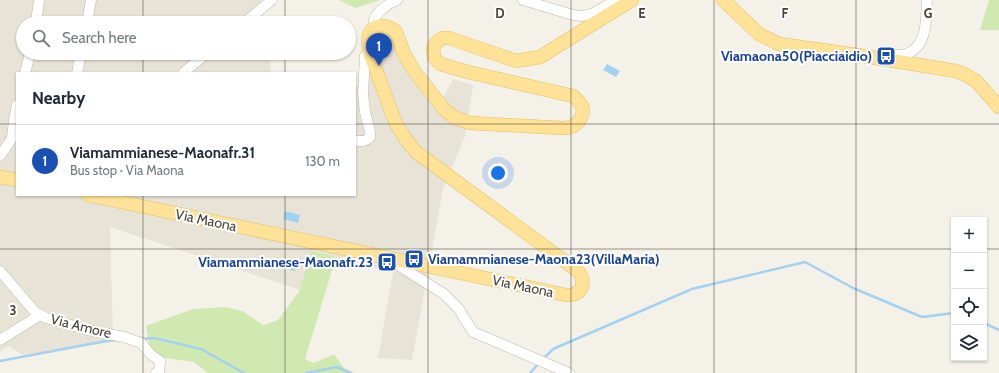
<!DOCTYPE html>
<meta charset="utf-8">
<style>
:root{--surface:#fff;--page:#f2f2f3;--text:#1f2937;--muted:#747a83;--line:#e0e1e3;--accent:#111827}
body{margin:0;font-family:Cabin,sans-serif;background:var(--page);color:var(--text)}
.controls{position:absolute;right:12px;bottom:12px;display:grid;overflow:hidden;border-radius:0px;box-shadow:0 1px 3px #0004}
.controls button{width:36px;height:36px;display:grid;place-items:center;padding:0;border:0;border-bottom:1px solid var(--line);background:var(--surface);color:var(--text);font:20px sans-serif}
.you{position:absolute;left:498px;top:173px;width:14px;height:14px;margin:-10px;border:3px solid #fff;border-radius:50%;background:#1a73e8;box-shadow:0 0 0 6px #1a73e833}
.badge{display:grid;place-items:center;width:26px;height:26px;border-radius:50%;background:var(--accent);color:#fff;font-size:13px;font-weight:700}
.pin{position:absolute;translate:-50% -33px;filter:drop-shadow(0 1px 2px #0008)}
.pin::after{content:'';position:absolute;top:21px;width:14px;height:12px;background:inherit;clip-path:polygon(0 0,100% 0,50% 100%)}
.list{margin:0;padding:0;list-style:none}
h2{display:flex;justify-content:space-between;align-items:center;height:52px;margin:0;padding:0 16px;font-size:17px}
h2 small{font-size:13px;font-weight:400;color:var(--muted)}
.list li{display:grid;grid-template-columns:26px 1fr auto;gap:12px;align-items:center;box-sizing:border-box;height:72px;padding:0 16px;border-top:1px solid var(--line)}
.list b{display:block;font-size:15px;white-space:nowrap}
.list p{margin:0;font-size:13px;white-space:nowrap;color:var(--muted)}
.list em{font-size:13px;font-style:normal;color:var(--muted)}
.icon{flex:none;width:22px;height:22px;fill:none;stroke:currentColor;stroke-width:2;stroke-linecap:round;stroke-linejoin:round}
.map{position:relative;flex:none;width:999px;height:373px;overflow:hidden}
.search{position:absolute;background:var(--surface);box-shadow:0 1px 3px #0004;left:16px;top:16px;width:340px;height:44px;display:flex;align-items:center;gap:10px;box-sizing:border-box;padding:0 14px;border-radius:22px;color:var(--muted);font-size:15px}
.panel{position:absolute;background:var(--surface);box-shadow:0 1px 3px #0004;left:16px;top:72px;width:340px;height:124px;border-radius:0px}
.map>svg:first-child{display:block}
.residential{fill:#e8e3d7}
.green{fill:#cfe9b1}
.water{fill:#a5d1f1}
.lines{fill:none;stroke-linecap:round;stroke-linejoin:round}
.stream{stroke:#a5d1f1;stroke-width:2.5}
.minor-casing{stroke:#c0b9ab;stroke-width:11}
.major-casing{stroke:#e5c066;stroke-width:14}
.minor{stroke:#fff;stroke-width:10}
.major{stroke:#fee298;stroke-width:13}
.grid{fill:none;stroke:#484237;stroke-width:1;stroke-opacity:0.55}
.labels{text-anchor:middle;stroke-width:4;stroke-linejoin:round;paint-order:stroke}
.transit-label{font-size:14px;font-weight:bold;fill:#164399;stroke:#fff;text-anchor:end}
.street-label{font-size:14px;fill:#484237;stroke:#fff}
.grid-label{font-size:13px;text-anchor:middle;font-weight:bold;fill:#484237;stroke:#fff;stroke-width:4;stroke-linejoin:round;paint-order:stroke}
</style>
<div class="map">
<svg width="999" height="373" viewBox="0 0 999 373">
<rect width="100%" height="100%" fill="#f4f1e9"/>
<path class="residential" d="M 0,0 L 261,0 L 264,23 L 23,23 L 23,53 L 269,53 L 271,73 L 17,73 L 17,195 L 355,195 L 355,87 L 360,87 L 365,38 L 402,31 L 414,63 L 442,99 L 453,79 L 473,85 L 465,136 L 443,189 L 412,360 L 378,358 L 393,272 L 312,252 L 300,290 L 110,227 L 113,342 L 23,355 L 9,346 L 0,352 Z"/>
<g class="green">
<path d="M 339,0 L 380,0 L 355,8 Z"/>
<path d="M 989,0 L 999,0 L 999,30 L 980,30 Z"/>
<path d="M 311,251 L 336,257 L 305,359 L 314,363 L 334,354 L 344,368 L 355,373 L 208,373 L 194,362 L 165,358 L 150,348 L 146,326 L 193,309 L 225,307 L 242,311 L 263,325 L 278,320 L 300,290 Z"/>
</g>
<g class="water">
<path d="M 607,64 L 620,71 L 616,77 L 603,70 Z"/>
<path d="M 285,211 L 300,215 L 298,223 L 283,219 Z"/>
<path d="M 286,262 L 297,266 L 295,271 L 284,268 Z"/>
</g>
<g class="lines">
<g class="stream">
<path d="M 984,323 L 999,330"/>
<path d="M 142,339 L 154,338 L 201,349 L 244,373"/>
<path d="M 543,359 L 553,349 L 692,289 L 805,262 L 853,288 L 922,317 L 954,313"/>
<path d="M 0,361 L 106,341 L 117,340"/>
<path d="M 306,373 L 337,367 L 350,373"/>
<path d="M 530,373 L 539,363"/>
</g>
<defs>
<g id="minor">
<path d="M 523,0 L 573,15 L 582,16 L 592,14 L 616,0"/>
<path d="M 36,23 L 39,0"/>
<path d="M 87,23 L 91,0"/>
<path d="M 244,23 L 272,0"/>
<path d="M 375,27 C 375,25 374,22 374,20 C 377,11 389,3 397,0"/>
<path d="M 884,54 C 891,55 899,56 906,54 C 928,47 926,18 927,0"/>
<path d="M 25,73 L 30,53"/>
<path d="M 77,73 L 81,53"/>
<path d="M 183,73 L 207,53"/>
<path d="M 12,138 L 14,120 L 17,105"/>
<path d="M 355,141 C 361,141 366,142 370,137 L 370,132 L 365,112 L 363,94 L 365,56 L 369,51"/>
<path d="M 0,156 L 15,134"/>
<path d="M 397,260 L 401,267 L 444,294 L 458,308 L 473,332 L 569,373"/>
<path d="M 0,271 L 35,312 L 46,318 L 88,330 L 124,337 L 141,343 L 150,354 L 160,361 L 159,372 L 156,373"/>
<path d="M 0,340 L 40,315"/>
</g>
<g id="major">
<path d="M 723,0 L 759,34 L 779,44 L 864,56 L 956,71 L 966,75 L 976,81 L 999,107"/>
<path d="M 0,177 L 17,180"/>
<path d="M 88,195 L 566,295 C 582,296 587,283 578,271 L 416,152 L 407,141 L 396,124 L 369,51 C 369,46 367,40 369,35 C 372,23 388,24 396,32 L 404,54 L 415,72 L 444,109 L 455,118 L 470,123 L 561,128 C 564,128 568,128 571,127 C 579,124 585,114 582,106 C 580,102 576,99 573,96 L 468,72 L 440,64 L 434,57 L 433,49 L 435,44 L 442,38 L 449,38 L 516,61 L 540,57 L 632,0"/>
</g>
</defs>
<use href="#minor" class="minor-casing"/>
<use href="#major" class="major-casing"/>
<use href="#minor" class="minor"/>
<use href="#major" class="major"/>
</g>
<path class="grid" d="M 143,0 L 143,23M 285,0 L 285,23M 428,0 L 428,373M 571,0 L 571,373M 714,0 L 714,373M 856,0 L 856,373M 143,53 L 143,73M 285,53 L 285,73M 0,124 L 17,124M 355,124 L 999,124M 143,195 L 143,373M 285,195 L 285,373M 0,249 L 954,249M 984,249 L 999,249"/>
<defs>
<symbol id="bus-square" viewBox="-11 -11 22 22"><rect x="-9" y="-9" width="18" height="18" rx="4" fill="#1a4fb4" stroke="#fff"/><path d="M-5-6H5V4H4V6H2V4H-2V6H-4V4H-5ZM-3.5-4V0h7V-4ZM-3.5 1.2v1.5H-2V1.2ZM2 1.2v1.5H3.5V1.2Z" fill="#fff"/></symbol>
</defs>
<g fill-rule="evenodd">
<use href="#bus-square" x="875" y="45" width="22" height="22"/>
<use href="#bus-square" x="403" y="248" width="22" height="22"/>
<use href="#bus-square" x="376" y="251" width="22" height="22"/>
</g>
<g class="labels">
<g class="transit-label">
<text x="872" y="61">Viamaona50(Piacciaidio)</text>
<text x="428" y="264" text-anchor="start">Viamammianese-Maona23(VillaMaria)</text>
<text x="373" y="267">Viamammianese-Maonafr.23</text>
</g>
<g class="street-label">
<text transform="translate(206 220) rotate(12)" y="5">Via Maona</text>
<text transform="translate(523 286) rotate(12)" y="5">Via Maona</text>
<text transform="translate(81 326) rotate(14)" y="5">Via Amore</text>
</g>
</g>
<g class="grid-label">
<text x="500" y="18">D</text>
<text x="642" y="18">E</text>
<text x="785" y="18">F</text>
<text x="928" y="18">G</text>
<text x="13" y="315">3</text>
</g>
</svg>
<div class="controls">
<button>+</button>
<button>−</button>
<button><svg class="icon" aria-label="locate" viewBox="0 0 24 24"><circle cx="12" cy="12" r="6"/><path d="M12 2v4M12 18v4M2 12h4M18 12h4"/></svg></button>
<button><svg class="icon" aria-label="layers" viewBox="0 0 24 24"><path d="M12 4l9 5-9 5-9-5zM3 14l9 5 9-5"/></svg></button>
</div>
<div class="you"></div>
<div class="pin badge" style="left:379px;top:66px;background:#1a4fb4">1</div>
<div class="search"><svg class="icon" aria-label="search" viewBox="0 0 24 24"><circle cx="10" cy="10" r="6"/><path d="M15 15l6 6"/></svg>Search here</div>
<section class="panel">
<h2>Nearby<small></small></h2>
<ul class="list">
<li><span class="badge" style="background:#1a4fb4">1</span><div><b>Viamammianese-Maonafr.31</b><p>Bus stop · Via Maona</p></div><em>130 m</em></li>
</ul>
</section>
</div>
